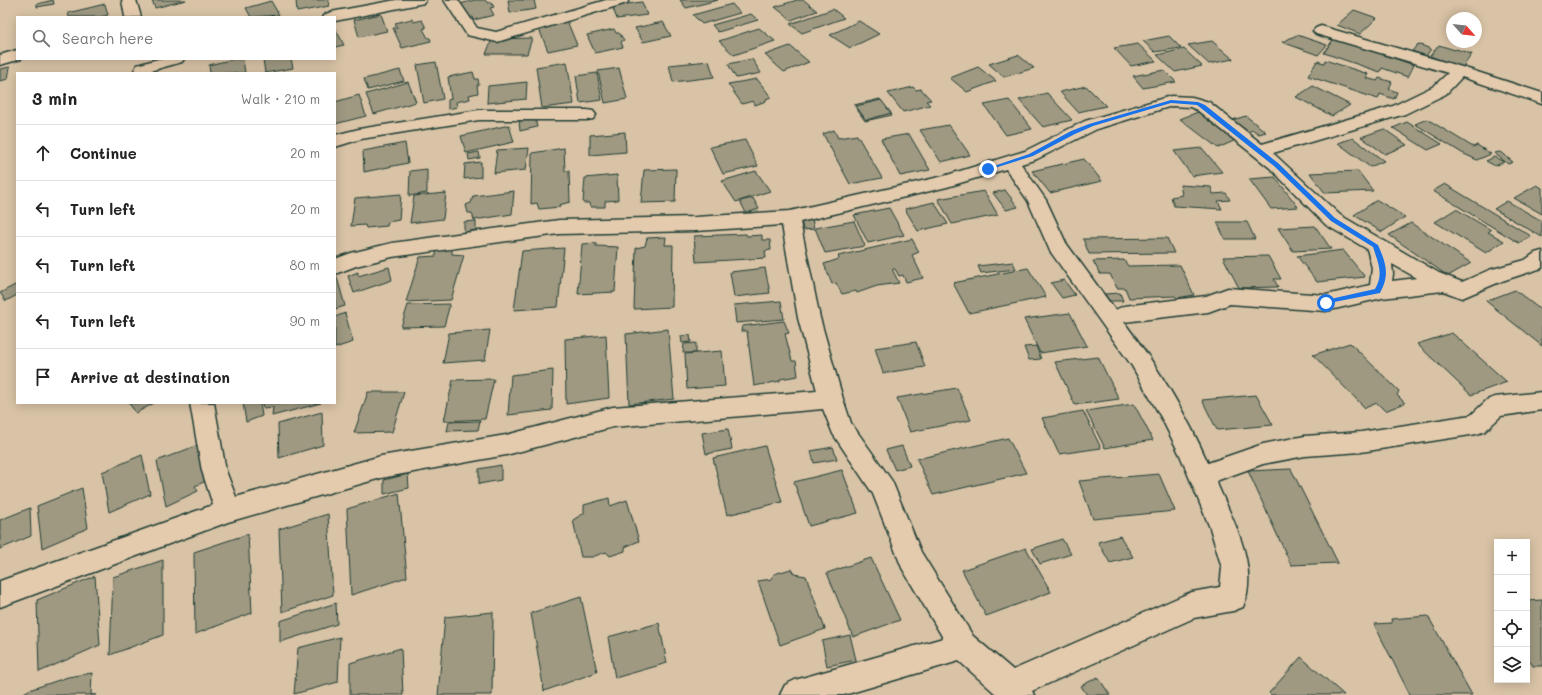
<!DOCTYPE html>
<meta charset="utf-8">
<style>
:root{--surface:#fff;--page:#f2f2f2;--text:#222;--muted:#767676;--line:#e0e0e0}
body{margin:0;font-family:Mali,sans-serif;background:var(--page);color:var(--text)}
.controls{position:absolute;right:12px;bottom:12px;display:grid;overflow:hidden;border-radius:0px;box-shadow:0 2px 10px #0003}
.controls button{width:36px;height:36px;display:grid;place-items:center;padding:0;border:0;border-bottom:1px solid var(--line);background:var(--surface);color:var(--text);font:20px sans-serif}
.compass{position:absolute;left:1446px;top:12px;width:36px;height:36px;border-radius:50%;background:var(--surface);box-shadow:0 2px 10px #0003;rotate:117deg}
.stop{position:absolute;width:12px;height:12px;margin:-9px;border:3px solid #1a73e8;border-radius:50%;background:#fff}
.stop.end{background:#1a73e8;border-color:#fff;box-shadow:0 1px 4px #0008}
.list{margin:0;padding:0;list-style:none}
h2{display:flex;justify-content:space-between;align-items:center;height:52px;margin:0;padding:0 16px;font-size:17px}
h2 small{font-size:13px;font-weight:400;color:var(--muted)}
.list li{display:grid;grid-template-columns:26px 1fr auto;gap:12px;align-items:center;box-sizing:border-box;height:56px;padding:0 16px;border-top:1px solid var(--line)}
.list b{display:block;font-size:15px;white-space:nowrap}
.list em{font-size:13px;font-style:normal;color:var(--muted)}
.icon{flex:none;width:22px;height:22px;fill:none;stroke:currentColor;stroke-width:2;stroke-linecap:round;stroke-linejoin:round}
.map{position:relative;flex:none;width:1542px;height:695px;overflow:hidden}
.search{position:absolute;background:var(--surface);box-shadow:0 2px 10px #0003;left:16px;top:16px;width:320px;height:44px;display:flex;align-items:center;gap:10px;box-sizing:border-box;padding:0 14px;border-radius:0px;color:var(--muted);font-size:15px}
.panel{position:absolute;background:var(--surface);box-shadow:0 2px 10px #0003;left:16px;top:72px;width:320px;height:332px;border-radius:0px}
.map>svg:first-child{display:block}
.building{fill:#9f9982;stroke:#1f3d34}
.lines{fill:none;stroke-linecap:round;stroke-linejoin:round}
.street-casing{stroke:#1f3d34;stroke-width:3}
.street{fill:#e5cbad;fill-rule:evenodd}
.route{fill:#1a73e8}
</style>
<div class="map">
<svg width="1542" height="695" viewBox="0 0 1542 695">
<rect width="100%" height="100%" fill="#d9c3a6"/>
<filter id="ink" filterUnits="userSpaceOnUse"><feTurbulence type="fractalNoise" baseFrequency=".025" numOctaves="2"/><feDisplacementMap in="SourceGraphic" scale="8" xChannelSelector="R" yChannelSelector="G"/><feConvolveMatrix kernelMatrix="1 2 1 2 8 2 1 2 1" color-interpolation-filters="sRGB"/></filter>
<g filter="url(#ink)">
<g class="building">
<path d="M 53,0 L 54,4 L 37,7 L 37,4 Z"/>
<path d="M 152,0 L 186,0 L 155,8 Z"/>
<path d="M 296,0 L 328,0 L 329,6 L 297,12 Z"/>
<path d="M 475,0 L 485,0 L 488,3 L 491,2 L 494,7 L 490,8 L 494,15 L 474,20 L 473,17 L 461,20 L 452,6 Z"/>
<path d="M 508,0 L 534,0 L 536,9 L 510,13 Z"/>
<path d="M 680,0 L 718,0 L 686,8 Z"/>
<path d="M 797,0 L 804,0 L 817,11 L 791,20 L 775,7 Z"/>
<path d="M 271,1 L 279,15 L 251,17 L 246,8 Z"/>
<path d="M 642,2 L 647,15 L 617,19 L 612,6 Z"/>
<path d="M 105,4 L 108,15 L 100,17 L 69,17 L 68,13 Z"/>
<path d="M 732,4 L 740,13 L 702,24 L 693,15 Z"/>
<path d="M 833,9 L 844,18 L 802,33 L 790,24 Z"/>
<path d="M 1354,10 L 1377,18 L 1360,34 L 1337,25 Z"/>
<path d="M 381,14 L 387,31 L 359,37 L 354,20 Z"/>
<path d="M 751,14 L 758,20 L 718,32 L 712,25 Z"/>
<path d="M 412,19 L 414,22 L 422,20 L 426,28 L 423,29 L 428,38 L 430,38 L 431,41 L 402,48 L 393,28 L 397,28 L 395,23 Z"/>
<path d="M 567,21 L 577,45 L 548,51 L 539,29 L 548,27 L 545,22 Z"/>
<path d="M 859,21 L 879,34 L 850,48 L 830,35 Z"/>
<path d="M 663,22 L 671,36 L 643,42 L 635,28 Z"/>
<path d="M 335,28 L 344,45 L 335,47 Z"/>
<path d="M 759,28 L 775,41 L 734,55 L 719,41 Z"/>
<path d="M 614,29 L 616,33 L 619,33 L 624,40 L 621,42 L 623,47 L 595,53 L 587,35 Z"/>
<path d="M 1297,35 L 1327,45 L 1318,55 L 1282,42 Z"/>
<path d="M 1169,36 L 1181,48 L 1155,52 L 1143,41 Z"/>
<path d="M 532,38 L 527,54 L 486,54 L 492,39 Z"/>
<path d="M 1334,38 L 1414,65 L 1408,77 L 1382,68 L 1380,72 L 1324,53 Z"/>
<path d="M 1212,41 L 1233,59 L 1209,64 L 1188,45 Z"/>
<path d="M 1138,44 L 1156,61 L 1131,66 L 1114,48 Z"/>
<path d="M 1418,44 L 1431,49 L 1426,56 L 1412,51 Z"/>
<path d="M 1439,45 L 1455,50 L 1456,49 L 1472,54 L 1462,68 L 1430,56 Z"/>
<path d="M 790,46 L 809,62 L 784,72 L 765,55 Z"/>
<path d="M 1184,49 L 1202,66 L 1175,72 L 1157,55 Z"/>
<path d="M 1018,55 L 1034,68 L 1004,77 L 989,64 Z"/>
<path d="M 234,59 L 243,59 L 245,73 L 210,73 L 209,65 Z"/>
<path d="M 263,59 L 291,59 L 293,68 L 265,73 Z"/>
<path d="M 752,59 L 761,73 L 736,78 L 728,64 Z"/>
<path d="M 1325,60 L 1368,74 L 1366,78 L 1377,81 L 1379,78 L 1392,82 L 1389,89 L 1397,92 L 1394,99 L 1380,94 L 1378,99 L 1308,76 L 1317,61 L 1324,63 Z"/>
<path d="M 709,61 L 714,77 L 673,82 L 669,65 Z"/>
<path d="M 436,62 L 443,99 L 424,103 L 417,65 Z"/>
<path d="M 567,62 L 574,104 L 542,108 L 536,67 Z"/>
<path d="M 10,67 L 8,79 L 0,81 L 0,69 Z"/>
<path d="M 978,67 L 996,81 L 967,92 L 950,78 Z"/>
<path d="M 619,68 L 627,99 L 605,103 L 598,71 Z"/>
<path d="M 400,70 L 404,81 L 368,90 L 364,79 Z"/>
<path d="M 1164,70 L 1176,82 L 1143,88 L 1133,76 Z"/>
<path d="M 473,72 L 475,79 L 478,79 L 479,85 L 477,85 L 478,93 L 469,95 L 470,99 L 456,102 L 457,107 L 448,109 L 448,100 L 451,99 L 448,77 Z"/>
<path d="M 597,73 L 602,100 L 580,103 L 576,76 Z"/>
<path d="M 757,79 L 771,97 L 766,99 L 766,101 L 755,105 L 753,101 L 742,104 L 728,84 Z"/>
<path d="M 408,82 L 416,102 L 374,114 L 366,94 Z"/>
<path d="M 527,82 L 526,99 L 487,103 L 488,86 Z"/>
<path d="M 1086,86 L 1106,106 L 1078,112 L 1060,92 Z"/>
<path d="M 1313,86 L 1350,105 L 1332,116 L 1296,97 Z"/>
<path d="M 913,87 L 916,90 L 921,89 L 931,100 L 926,101 L 930,105 L 903,112 L 888,93 Z"/>
<path d="M 1047,93 L 1072,120 L 1043,127 L 1019,100 Z"/>
<path d="M 359,95 L 366,116 L 335,124 L 335,102 Z"/>
<path d="M 880,99 L 892,115 L 865,121 L 854,105 Z"/>
<path d="M 881,100 L 891,113 L 866,120 L 856,106 Z"/>
<path d="M 1009,100 L 1032,129 L 1006,135 L 984,105 Z"/>
<path d="M 1198,112 L 1236,140 L 1218,148 L 1180,119 Z"/>
<path d="M 1246,116 L 1266,132 L 1259,134 L 1253,130 L 1244,133 L 1229,121 Z"/>
<path d="M 535,118 L 537,127 L 520,131 L 519,121 Z"/>
<path d="M 1427,119 L 1473,147 L 1477,145 L 1491,154 L 1477,160 L 1462,153 L 1415,124 Z"/>
<path d="M 1407,122 L 1442,144 L 1428,150 L 1393,128 Z"/>
<path d="M 509,125 L 514,142 L 466,153 L 461,136 Z"/>
<path d="M 949,125 L 970,155 L 941,162 L 920,130 Z"/>
<path d="M 1384,129 L 1407,145 L 1385,154 L 1361,137 Z"/>
<path d="M 834,130 L 838,138 L 857,135 L 882,178 L 850,184 L 823,134 Z"/>
<path d="M 625,132 L 626,152 L 590,155 L 590,135 Z"/>
<path d="M 909,134 L 930,170 L 900,176 L 881,139 Z"/>
<path d="M 1353,138 L 1384,161 L 1370,167 L 1338,143 Z"/>
<path d="M 745,140 L 758,166 L 723,174 L 710,147 Z"/>
<path d="M 405,143 L 408,163 L 364,172 L 363,151 Z"/>
<path d="M 529,148 L 526,170 L 494,173 L 497,150 Z"/>
<path d="M 564,148 L 565,171 L 569,171 L 570,202 L 559,205 L 560,207 L 539,209 L 537,203 L 531,204 L 532,153 Z"/>
<path d="M 1202,148 L 1222,172 L 1192,176 L 1174,151 Z"/>
<path d="M 479,152 L 480,158 L 469,160 L 468,154 Z"/>
<path d="M 1500,152 L 1513,162 L 1508,164 L 1494,153 Z"/>
<path d="M 1494,157 L 1504,162 L 1495,166 L 1486,161 Z"/>
<path d="M 1084,159 L 1102,181 L 1050,193 L 1032,171 Z"/>
<path d="M 481,162 L 481,177 L 464,179 L 465,164 Z"/>
<path d="M 427,169 L 427,193 L 409,196 L 410,171 Z"/>
<path d="M 676,169 L 675,202 L 641,203 L 644,170 Z"/>
<path d="M 756,171 L 770,191 L 736,202 L 722,181 Z"/>
<path d="M 1358,171 L 1373,191 L 1325,193 L 1310,173 Z"/>
<path d="M 617,175 L 618,200 L 605,201 L 605,207 L 590,207 L 589,203 L 583,203 L 585,178 Z"/>
<path d="M 1275,177 L 1298,207 L 1271,209 L 1249,179 Z"/>
<path d="M 1445,184 L 1531,236 L 1519,243 L 1433,191 Z"/>
<path d="M 1180,185 L 1211,187 L 1213,194 L 1226,193 L 1230,200 L 1218,201 L 1222,209 L 1174,206 L 1171,197 L 1182,195 Z"/>
<path d="M 1537,185 L 1542,188 L 1542,214 L 1514,198 Z"/>
<path d="M 1005,190 L 1018,207 L 1006,210 L 993,193 Z"/>
<path d="M 514,191 L 512,214 L 474,220 L 472,213 L 468,213 L 466,205 L 471,203 L 473,196 Z"/>
<path d="M 984,191 L 998,215 L 952,224 L 938,199 Z"/>
<path d="M 446,193 L 443,219 L 410,223 L 414,196 Z"/>
<path d="M 401,194 L 399,220 L 388,222 L 387,226 L 366,228 L 365,225 L 351,226 L 355,198 Z"/>
<path d="M 753,198 L 759,209 L 746,213 L 740,201 Z"/>
<path d="M 1377,200 L 1405,217 L 1382,232 L 1354,215 Z"/>
<path d="M 1507,201 L 1542,221 L 1542,237 L 1494,209 Z"/>
<path d="M 934,202 L 948,224 L 918,231 L 905,209 Z"/>
<path d="M 889,208 L 904,235 L 868,243 L 854,215 Z"/>
<path d="M 1456,209 L 1491,230 L 1488,232 L 1504,241 L 1486,253 L 1435,222 Z"/>
<path d="M 812,219 L 814,229 L 803,230 L 801,220 Z"/>
<path d="M 476,221 L 476,230 L 464,232 L 464,222 Z"/>
<path d="M 854,221 L 865,246 L 825,253 L 815,228 Z"/>
<path d="M 1217,222 L 1247,222 L 1255,239 L 1225,239 Z"/>
<path d="M 1411,223 L 1471,263 L 1448,276 L 1389,235 Z"/>
<path d="M 1315,226 L 1331,249 L 1293,251 L 1278,228 Z"/>
<path d="M 746,234 L 747,236 L 762,235 L 762,240 L 770,240 L 771,250 L 765,251 L 766,258 L 696,262 L 694,236 Z"/>
<path d="M 666,237 L 665,245 L 673,245 L 672,307 L 634,309 L 636,248 L 645,246 L 647,238 Z"/>
<path d="M 1167,238 L 1174,253 L 1089,254 L 1083,239 Z"/>
<path d="M 912,239 L 919,252 L 912,255 L 923,278 L 906,282 L 903,275 L 899,276 L 895,269 L 892,269 L 899,283 L 877,286 L 857,293 L 856,291 L 842,294 L 836,283 L 832,284 L 824,264 L 839,259 L 838,256 Z"/>
<path d="M 596,243 L 596,246 L 618,247 L 615,292 L 578,294 L 582,244 Z"/>
<path d="M 437,248 L 452,248 L 452,254 L 464,255 L 451,300 L 406,302 L 420,257 L 436,256 Z"/>
<path d="M 564,248 L 558,307 L 514,310 L 522,251 Z"/>
<path d="M 1343,250 L 1365,277 L 1317,282 L 1297,256 Z"/>
<path d="M 1268,256 L 1281,279 L 1274,279 L 1278,287 L 1239,288 L 1223,257 Z"/>
<path d="M 1124,260 L 1128,266 L 1180,265 L 1194,295 L 1177,298 L 1175,296 L 1129,298 L 1125,288 L 1117,288 L 1110,274 L 1100,274 L 1093,261 Z"/>
<path d="M 1013,262 L 1016,269 L 981,273 L 978,266 Z"/>
<path d="M 389,267 L 392,280 L 354,293 L 348,276 L 358,272 L 358,276 Z"/>
<path d="M 765,268 L 770,293 L 734,297 L 730,272 Z"/>
<path d="M 1028,268 L 1046,297 L 969,313 L 953,283 Z"/>
<path d="M 335,274 L 336,274 L 345,306 L 335,309 Z"/>
<path d="M 1064,280 L 1075,295 L 1062,298 L 1051,283 Z"/>
<path d="M 17,284 L 17,295 L 6,301 L 0,293 Z"/>
<path d="M 1515,290 L 1542,311 L 1542,346 L 1486,301 Z"/>
<path d="M 1120,293 L 1123,301 L 1108,301 L 1105,294 Z"/>
<path d="M 781,301 L 784,319 L 736,323 L 734,305 Z"/>
<path d="M 450,304 L 444,326 L 401,327 L 408,305 Z"/>
<path d="M 345,313 L 353,342 L 335,348 L 335,317 Z"/>
<path d="M 1070,313 L 1087,346 L 1040,353 L 1024,319 Z"/>
<path d="M 784,321 L 789,333 L 785,334 L 792,361 L 796,361 L 798,376 L 780,379 L 780,381 L 754,386 L 747,331 L 741,331 L 742,326 Z"/>
<path d="M 668,329 L 674,399 L 629,404 L 626,334 Z"/>
<path d="M 490,330 L 485,360 L 443,363 L 449,333 Z"/>
<path d="M 1452,333 L 1507,382 L 1471,395 L 1417,344 Z"/>
<path d="M 606,335 L 609,398 L 566,404 L 565,339 Z"/>
<path d="M 690,335 L 691,342 L 682,343 L 681,336 Z"/>
<path d="M 916,342 L 925,367 L 883,373 L 875,348 Z"/>
<path d="M 696,343 L 696,353 L 683,353 L 684,344 Z"/>
<path d="M 1350,343 L 1399,391 L 1397,395 L 1405,403 L 1385,411 L 1377,403 L 1365,408 L 1313,355 Z"/>
<path d="M 1036,346 L 1041,359 L 1029,360 L 1024,347 Z"/>
<path d="M 722,351 L 725,386 L 687,389 L 685,354 Z"/>
<path d="M 1098,357 L 1119,399 L 1075,405 L 1055,362 Z"/>
<path d="M 553,370 L 552,410 L 508,415 L 511,375 Z"/>
<path d="M 494,379 L 485,419 L 444,421 L 453,380 Z"/>
<path d="M 957,388 L 971,420 L 910,432 L 897,398 Z"/>
<path d="M 368,392 L 404,392 L 392,432 L 354,433 Z"/>
<path d="M 1256,395 L 1273,425 L 1217,430 L 1202,400 Z"/>
<path d="M 129,403 L 154,403 L 136,413 Z"/>
<path d="M 243,403 L 260,403 L 262,416 L 246,422 Z"/>
<path d="M 262,403 L 321,403 L 272,416 L 273,407 L 263,408 Z"/>
<path d="M 1134,404 L 1153,440 L 1105,448 L 1086,411 Z"/>
<path d="M 1083,411 L 1101,448 L 1059,454 L 1042,418 Z"/>
<path d="M 322,412 L 323,445 L 279,458 L 278,424 Z"/>
<path d="M 480,421 L 478,430 L 447,431 L 449,422 Z"/>
<path d="M 728,429 L 732,449 L 706,454 L 702,433 Z"/>
<path d="M 1008,438 L 1026,473 L 933,495 L 917,459 Z"/>
<path d="M 211,440 L 219,475 L 195,486 L 198,491 L 166,506 L 157,461 Z"/>
<path d="M 765,446 L 782,502 L 727,515 L 713,458 Z"/>
<path d="M 902,446 L 910,466 L 895,470 L 886,450 Z"/>
<path d="M 833,447 L 837,459 L 814,463 L 811,451 Z"/>
<path d="M 142,455 L 150,494 L 109,512 L 102,472 Z"/>
<path d="M 501,465 L 501,480 L 479,484 L 479,469 Z"/>
<path d="M 1291,469 L 1338,563 L 1291,565 L 1248,471 Z"/>
<path d="M 842,470 L 858,513 L 809,526 L 794,482 Z"/>
<path d="M 408,474 L 409,488 L 384,494 L 384,480 Z"/>
<path d="M 1159,474 L 1175,511 L 1093,519 L 1079,481 Z"/>
<path d="M 82,488 L 88,528 L 42,548 L 37,506 Z"/>
<path d="M 399,493 L 407,577 L 351,595 L 347,509 Z"/>
<path d="M 609,498 L 610,506 L 627,500 L 639,541 L 625,547 L 625,551 L 610,556 L 606,552 L 592,557 L 581,557 L 573,520 L 584,513 L 584,505 Z"/>
<path d="M 30,508 L 31,536 L 0,549 L 0,520 Z"/>
<path d="M 328,514 L 333,595 L 282,612 L 279,529 Z"/>
<path d="M 248,534 L 252,613 L 195,634 L 194,552 Z"/>
<path d="M 1120,536 L 1133,557 L 1110,563 L 1098,542 Z"/>
<path d="M 1062,539 L 1071,554 L 1040,564 L 1032,549 Z"/>
<path d="M 1026,548 L 1051,592 L 986,616 L 962,570 Z"/>
<path d="M 871,558 L 900,620 L 853,637 L 827,573 Z"/>
<path d="M 163,560 L 163,635 L 110,655 L 113,577 Z"/>
<path d="M 791,569 L 794,574 L 806,576 L 825,629 L 780,645 L 758,581 L 772,579 L 774,574 Z"/>
<path d="M 95,576 L 100,645 L 39,672 L 37,600 Z"/>
<path d="M 581,597 L 597,672 L 544,691 L 531,613 Z"/>
<path d="M 1542,600 L 1542,666 L 1533,666 L 1527,657 L 1527,601 Z"/>
<path d="M 336,603 L 337,624 L 280,642 L 280,621 Z"/>
<path d="M 493,612 L 492,695 L 438,695 L 445,617 Z"/>
<path d="M 1428,616 L 1472,695 L 1410,695 L 1374,624 L 1392,623 L 1391,619 Z"/>
<path d="M 659,623 L 667,663 L 615,678 L 608,637 Z"/>
<path d="M 850,635 L 856,660 L 827,666 L 822,641 Z"/>
<path d="M 340,637 L 338,682 L 294,694 L 298,648 Z"/>
<path d="M 401,648 L 403,695 L 350,695 L 350,663 Z"/>
<path d="M 1301,657 L 1344,695 L 1271,695 L 1269,693 Z"/>
<path d="M 92,673 L 91,695 L 97,695 L 20,695 L 29,690 L 68,677 Z"/>
<path d="M 1098,677 L 1110,695 L 1087,695 L 1081,686 Z"/>
</g>
<g class="lines">
<defs>
<g id="street">
<path d="M 122,0 L 136,0 L 141,17 L 125,17 Z"/>
<path d="M 396,0 L 426,0 L 424,3 L 419,4 L 335,21 L 335,17 L 323,17 L 326,14 L 331,12 Z"/>
<path d="M 444,0 L 458,0 L 477,28 L 496,32 L 606,0 L 629,0 L 627,3 L 497,42 L 467,35 Z"/>
<path d="M 1321,26 L 1465,68 L 1542,93 L 1542,104 L 1462,77 L 1446,94 L 1405,114 L 1273,153 L 1340,215 L 1439,273 L 1462,282 L 1489,270 L 1525,260 L 1535,253 L 1542,251 L 1542,268 L 1502,281 L 1462,298 L 1443,291 L 1382,298 L 1326,311 L 1230,304 L 1208,312 L 1124,322 C 1157,366 1186,413 1208,463 L 1263,444 L 1305,436 L 1361,432 L 1471,415 L 1487,400 L 1495,397 L 1542,392 L 1542,410 L 1501,416 L 1485,431 L 1477,434 L 1361,452 L 1305,456 L 1263,464 L 1216,481 C 1232,519 1260,566 1243,607 L 1233,611 L 1194,618 L 1032,691 L 1034,695 L 997,695 L 959,661 L 844,695 L 780,695 L 785,685 L 795,680 L 943,638 L 902,568 L 873,494 L 833,434 L 823,409 L 613,427 L 506,455 L 381,478 L 228,522 L 0,607 L 0,581 L 213,505 L 202,471 L 190,403 L 214,403 L 226,471 L 236,497 L 381,456 L 506,435 L 613,407 L 817,391 L 798,318 L 782,225 L 696,231 L 559,234 L 392,257 L 356,266 L 335,274 L 335,259 L 351,253 L 392,243 L 559,220 L 696,217 L 790,211 L 944,176 L 1025,151 L 1085,121 L 1171,96 L 1192,97 L 1209,102 L 1262,144 L 1393,106 L 1434,86 L 1448,73 L 1316,34 L 1313,31 L 1316,28 ZM 1172,106 L 1190,107 L 1197,110 L 1270,168 L 1326,225 L 1367,249 L 1372,268 L 1370,285 L 1326,295 L 1228,288 L 1206,296 L 1124,306 L 1115,310 L 1066,243 L 1046,200 L 1021,164 L 1037,159 L 1097,129 ZM 1006,169 L 1028,201 L 1050,251 L 1132,366 L 1162,419 L 1180,455 L 1210,528 L 1222,568 L 1220,587 L 1192,592 L 1182,596 L 1013,670 L 973,636 L 921,552 L 892,481 L 851,423 L 843,399 L 820,318 L 800,222 L 947,187 ZM 1392,264 L 1417,278 L 1392,281 L 1393,274 Z"/>
<path d="M 17,50 L 17,59 L 21,59 L 0,65 L 0,55 Z"/>
<path d="M 158,59 L 184,59 L 182,62 L 150,71 L 149,73 L 133,73 L 137,65 Z"/>
<path d="M 479,110 L 587,110 L 593,111 L 596,115 L 593,119 L 587,120 L 479,120 L 361,139 L 335,147 L 335,135 L 359,129 Z"/>
</g>
</defs>
<use href="#street" class="street-casing"/>
<use href="#street" class="street"/>
</g>
</g>
<path class="route" d="M 1171,100 L 1198,102 L 1205,105 L 1278,163 L 1335,218 L 1378,245 C 1386,263 1390,275 1380,293 L 1324,304 L 1323,303 L 1326,300 L 1375,289 C 1384,274 1378,263 1373,247 L 1331,221 L 1274,166 L 1197,105 L 1171,103 L 1093,126 L 1075,134 L 1033,156 L 988,170 L 985,169 L 1029,154 L 1071,131 L 1089,124 Z"/>
</svg>
<div class="controls">
<button>+</button>
<button>−</button>
<button><svg class="icon" aria-label="locate" viewBox="0 0 24 24"><circle cx="12" cy="12" r="6"/><path d="M12 2v4M12 18v4M2 12h4M18 12h4"/></svg></button>
<button><svg class="icon" aria-label="layers" viewBox="0 0 24 24"><path d="M12 4l9 5-9 5-9-5zM3 14l9 5 9-5"/></svg></button>
</div>
<svg class="compass" viewBox="-18 -18 36 36"><path d="M0-13l5 13h-10z" fill="#e53935"/><path d="M0 13l5-13h-10z" fill="#767676"/></svg>
<div class="stop" style="left:1326px;top:303px"></div>
<div class="stop end" style="left:988px;top:169px"></div>
<div class="search"><svg class="icon" aria-label="search" viewBox="0 0 24 24"><circle cx="10" cy="10" r="6"/><path d="M15 15l6 6"/></svg>Search here</div>
<section class="panel">
<h2>3 min<small>Walk · 210 m</small></h2>
<ul class="list">
<li><svg class="icon" aria-label="ahead" viewBox="0 0 24 24"><path d="M12 20V5M6 11l6-6 6 6"/></svg><div><b>Continue</b></div><em>20 m</em></li>
<li><svg class="icon" aria-label="left" viewBox="0 0 24 24"><path d="M17 20v-9H6M10 6l-5 5 5 5"/></svg><div><b>Turn left</b></div><em>20 m</em></li>
<li><svg class="icon" aria-label="left" viewBox="0 0 24 24"><path d="M17 20v-9H6M10 6l-5 5 5 5"/></svg><div><b>Turn left</b></div><em>80 m</em></li>
<li><svg class="icon" aria-label="left" viewBox="0 0 24 24"><path d="M17 20v-9H6M10 6l-5 5 5 5"/></svg><div><b>Turn left</b></div><em>90 m</em></li>
<li><svg class="icon" aria-label="arrive" viewBox="0 0 24 24"><path d="M6 21V4h12l-3 4 3 4H6"/></svg><div><b>Arrive at destination</b></div></li>
</ul>
</section>
</div>
